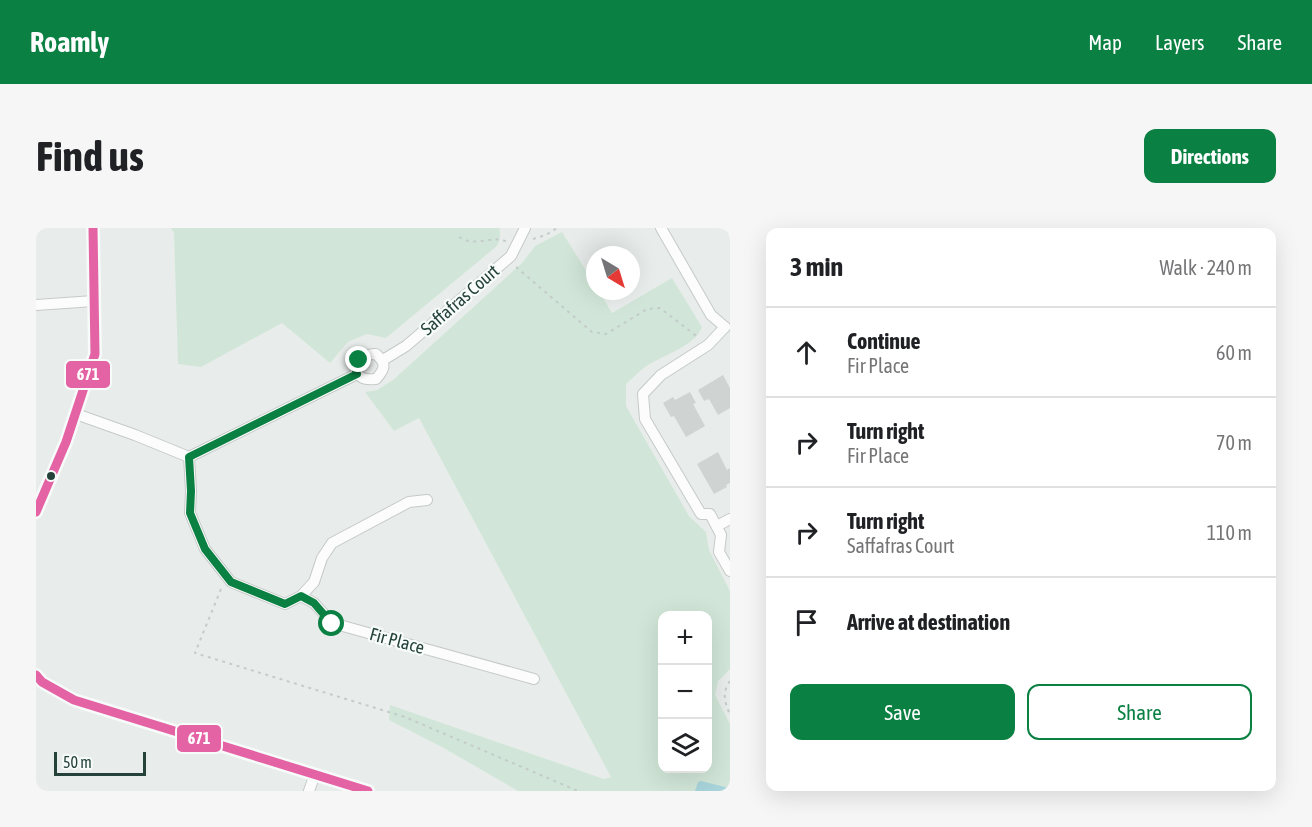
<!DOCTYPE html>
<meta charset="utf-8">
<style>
:root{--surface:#fff;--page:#f6f6f6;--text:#202124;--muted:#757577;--line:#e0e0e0;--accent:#0b8043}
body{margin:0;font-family:"Asap Condensed",sans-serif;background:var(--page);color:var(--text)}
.controls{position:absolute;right:18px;bottom:18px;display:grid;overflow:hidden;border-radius:12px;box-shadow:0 6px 24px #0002}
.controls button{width:54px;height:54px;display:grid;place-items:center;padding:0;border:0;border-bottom:2px solid var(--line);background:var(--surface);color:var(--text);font:30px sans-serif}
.compass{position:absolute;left:550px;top:18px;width:54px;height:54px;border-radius:50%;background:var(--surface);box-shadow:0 6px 24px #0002;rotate:142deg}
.scale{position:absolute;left:18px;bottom:15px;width:92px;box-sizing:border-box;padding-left:6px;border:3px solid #24423a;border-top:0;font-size:16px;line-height:21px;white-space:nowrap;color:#24423a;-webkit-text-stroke:4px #f7fbf9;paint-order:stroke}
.stop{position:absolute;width:18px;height:18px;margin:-14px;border:4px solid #0b8043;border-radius:50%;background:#fff}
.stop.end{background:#0b8043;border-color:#fff;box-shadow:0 2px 6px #0008}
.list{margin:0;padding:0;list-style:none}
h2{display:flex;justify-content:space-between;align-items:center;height:78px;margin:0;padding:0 24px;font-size:26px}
h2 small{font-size:20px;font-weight:400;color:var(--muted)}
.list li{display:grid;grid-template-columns:39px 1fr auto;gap:18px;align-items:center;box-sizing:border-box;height:90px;padding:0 24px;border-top:2px solid var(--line)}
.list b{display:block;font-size:22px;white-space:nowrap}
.list p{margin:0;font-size:20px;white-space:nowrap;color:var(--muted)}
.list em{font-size:20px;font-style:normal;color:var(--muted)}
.actions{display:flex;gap:12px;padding:18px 24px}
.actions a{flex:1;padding:14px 0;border:2px solid var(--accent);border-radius:12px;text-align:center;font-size:21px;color:var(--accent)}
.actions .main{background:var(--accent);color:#fff}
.icon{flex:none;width:33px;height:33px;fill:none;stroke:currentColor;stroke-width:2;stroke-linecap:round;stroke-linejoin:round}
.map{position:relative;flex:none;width:694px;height:563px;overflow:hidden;border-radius:12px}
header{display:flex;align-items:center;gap:36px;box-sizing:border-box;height:84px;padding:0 30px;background:var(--accent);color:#fff}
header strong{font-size:28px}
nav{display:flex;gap:33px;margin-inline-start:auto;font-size:21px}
.intro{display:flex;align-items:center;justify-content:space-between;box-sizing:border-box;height:144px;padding:0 36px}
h1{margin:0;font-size:42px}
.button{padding:15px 27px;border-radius:12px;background:var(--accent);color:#fff;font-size:21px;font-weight:700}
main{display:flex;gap:36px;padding:0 36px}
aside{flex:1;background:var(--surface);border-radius:12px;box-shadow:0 6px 24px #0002}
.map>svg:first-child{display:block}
.green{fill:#d1e6d8;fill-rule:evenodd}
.water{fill:#a9d4db}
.building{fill:#cfd4d2}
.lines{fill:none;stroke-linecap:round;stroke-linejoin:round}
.street-casing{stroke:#c5cac8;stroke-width:12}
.path{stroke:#c3ccca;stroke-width:2;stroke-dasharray:3 4.5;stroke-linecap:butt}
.street{stroke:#fcfcfc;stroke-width:10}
.bus-1-casing{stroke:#f7fbf9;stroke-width:14}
.bus-1{stroke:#e463a4;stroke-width:9}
.route{stroke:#0b8043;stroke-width:8}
.bus-dot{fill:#24423a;stroke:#f7fbf9;stroke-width:2}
.labels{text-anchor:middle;stroke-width:4.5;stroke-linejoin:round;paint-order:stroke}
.street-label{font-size:18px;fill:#24423a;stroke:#f7fbf9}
.line-badge{stroke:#f7fbf9;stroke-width:2}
.badge-label{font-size:16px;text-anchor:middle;font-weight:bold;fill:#fff}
</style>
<header>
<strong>Roamly</strong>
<nav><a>Map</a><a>Layers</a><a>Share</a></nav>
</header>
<div class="intro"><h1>Find us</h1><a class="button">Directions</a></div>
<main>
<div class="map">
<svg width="694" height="563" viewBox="0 0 694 563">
<rect width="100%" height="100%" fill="#e8edeb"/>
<g class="green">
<path d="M 135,0 L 463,0 C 465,6 464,12 461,18 L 350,110 L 331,106 L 312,114 L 294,135 L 246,95 L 165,139 L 142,136 L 138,4 Z"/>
<path d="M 526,4 L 559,57 L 559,63 L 563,63 L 576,85 L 636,50 L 666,99 C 659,118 628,127 612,137 C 604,142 597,150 590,156 L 590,178 L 653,288 L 670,304 L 673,322 L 694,363 L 694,441 L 682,453 L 679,467 L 694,496 L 694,563 L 482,563 L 406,519 L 353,492 L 354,477 L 568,551 L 575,549 L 383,190 L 358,203 L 329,164 L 341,162 L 357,152 L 486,35 L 499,18 ZM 626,388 L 672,388 L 672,540 L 626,540 Z"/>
</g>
<path class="water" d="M 665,553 L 693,560 L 694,563 L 659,563 L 662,554 Z"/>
<g class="building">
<path d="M 687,147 L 694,160 L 694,180 L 682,187 L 673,171 L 668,173 L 662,162 Z"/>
<path d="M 654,164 L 660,175 L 657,176 L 669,198 L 650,209 L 638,188 L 635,189 L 627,175 L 637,169 L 639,172 Z"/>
<path d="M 682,224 L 691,242 L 694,240 L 694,255 L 690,257 L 691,259 L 678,266 L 661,236 Z"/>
</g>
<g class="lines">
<defs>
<g id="street">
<path d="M 625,0 L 675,87 L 689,99"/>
<path d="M 0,77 L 58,73"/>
<path d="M 689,99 L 672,117 L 625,147 L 607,166 L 609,191 L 665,286 L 674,286 L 685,307 L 683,324 L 694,343"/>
<path d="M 340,126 C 351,136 349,141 340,151 C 328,152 323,151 319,139 C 325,127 328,127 340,126 Z"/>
<path d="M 347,132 L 370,118 L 475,28 L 489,0"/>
<path d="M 40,186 L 99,207 L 153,229 L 321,146"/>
<path d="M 153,229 L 155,263 L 154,285 L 169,321 L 195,354 L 249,376 L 265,368 L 278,375 L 296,395 L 498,451"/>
<path d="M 0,284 L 30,214 L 59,126 L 57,0"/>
<path d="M 681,298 L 694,291"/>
<path d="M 265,368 L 278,354 L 286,330 L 296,315 L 373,274 L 391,272"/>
<path d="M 0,447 L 6,454 L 38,472 L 332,563"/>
<path d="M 273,563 L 279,546"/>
</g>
</defs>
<use href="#street" class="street-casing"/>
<g class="path">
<path d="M 423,9 C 440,20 457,6 471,14"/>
<path d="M 497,11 L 510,7 L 521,0"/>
<path d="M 480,39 L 556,104 L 570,106 L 611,81 L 624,80 L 663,110"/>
<path d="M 185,361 L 159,425 L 369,489 L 542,563"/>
<path d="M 694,453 C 686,464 688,474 694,486"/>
</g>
<use href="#street" class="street"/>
<defs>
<g id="bus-1">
<path d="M 0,284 L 30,214 L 59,126 L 57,0"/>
<path d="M 0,447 L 6,454 L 38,472 L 332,563"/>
</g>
</defs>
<use href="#bus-1" class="bus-1-casing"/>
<use href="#bus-1" class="bus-1"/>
</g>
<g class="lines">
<path class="route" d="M 296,396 L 278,375 L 265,368 L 249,376 L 195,354 L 169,321 L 154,285 L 155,263 L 153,229 L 321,146 L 319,139 L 323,132"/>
</g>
<circle class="bus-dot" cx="15" cy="248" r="5"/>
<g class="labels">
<g class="street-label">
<text transform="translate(424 72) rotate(-41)" y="6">Saffafras Court</text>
<text transform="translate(361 413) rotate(15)" y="6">Fir Place</text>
</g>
</g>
<g class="line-badge">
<rect x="29" y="132" width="46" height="29" rx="6" fill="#e463a4"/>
<rect x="140" y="496" width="46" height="29" rx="6" fill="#e463a4"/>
</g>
<g class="badge-label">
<text x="52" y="152">671</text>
<text x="163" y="516">671</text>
</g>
</svg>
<div class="controls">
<button>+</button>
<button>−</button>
<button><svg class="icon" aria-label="layers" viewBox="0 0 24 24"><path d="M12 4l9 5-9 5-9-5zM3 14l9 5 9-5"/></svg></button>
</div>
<svg class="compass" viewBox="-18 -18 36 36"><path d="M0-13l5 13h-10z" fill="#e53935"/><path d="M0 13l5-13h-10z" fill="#757577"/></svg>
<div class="scale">50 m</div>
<div class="stop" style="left:296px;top:396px"></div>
<div class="stop end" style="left:323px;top:132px"></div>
</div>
<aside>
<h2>3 min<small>Walk · 240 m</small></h2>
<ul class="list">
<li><svg class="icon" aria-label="ahead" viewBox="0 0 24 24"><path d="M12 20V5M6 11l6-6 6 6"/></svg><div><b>Continue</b><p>Fir Place</p></div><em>60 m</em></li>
<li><svg class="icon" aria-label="right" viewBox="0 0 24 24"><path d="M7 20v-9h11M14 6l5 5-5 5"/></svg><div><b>Turn right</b><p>Fir Place</p></div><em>70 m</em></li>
<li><svg class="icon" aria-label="right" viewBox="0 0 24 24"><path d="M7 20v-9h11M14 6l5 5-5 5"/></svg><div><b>Turn right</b><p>Saffafras Court</p></div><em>110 m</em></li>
<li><svg class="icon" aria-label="arrive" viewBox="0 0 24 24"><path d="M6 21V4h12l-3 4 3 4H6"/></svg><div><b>Arrive at destination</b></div></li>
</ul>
<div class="actions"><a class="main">Save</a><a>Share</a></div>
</aside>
</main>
